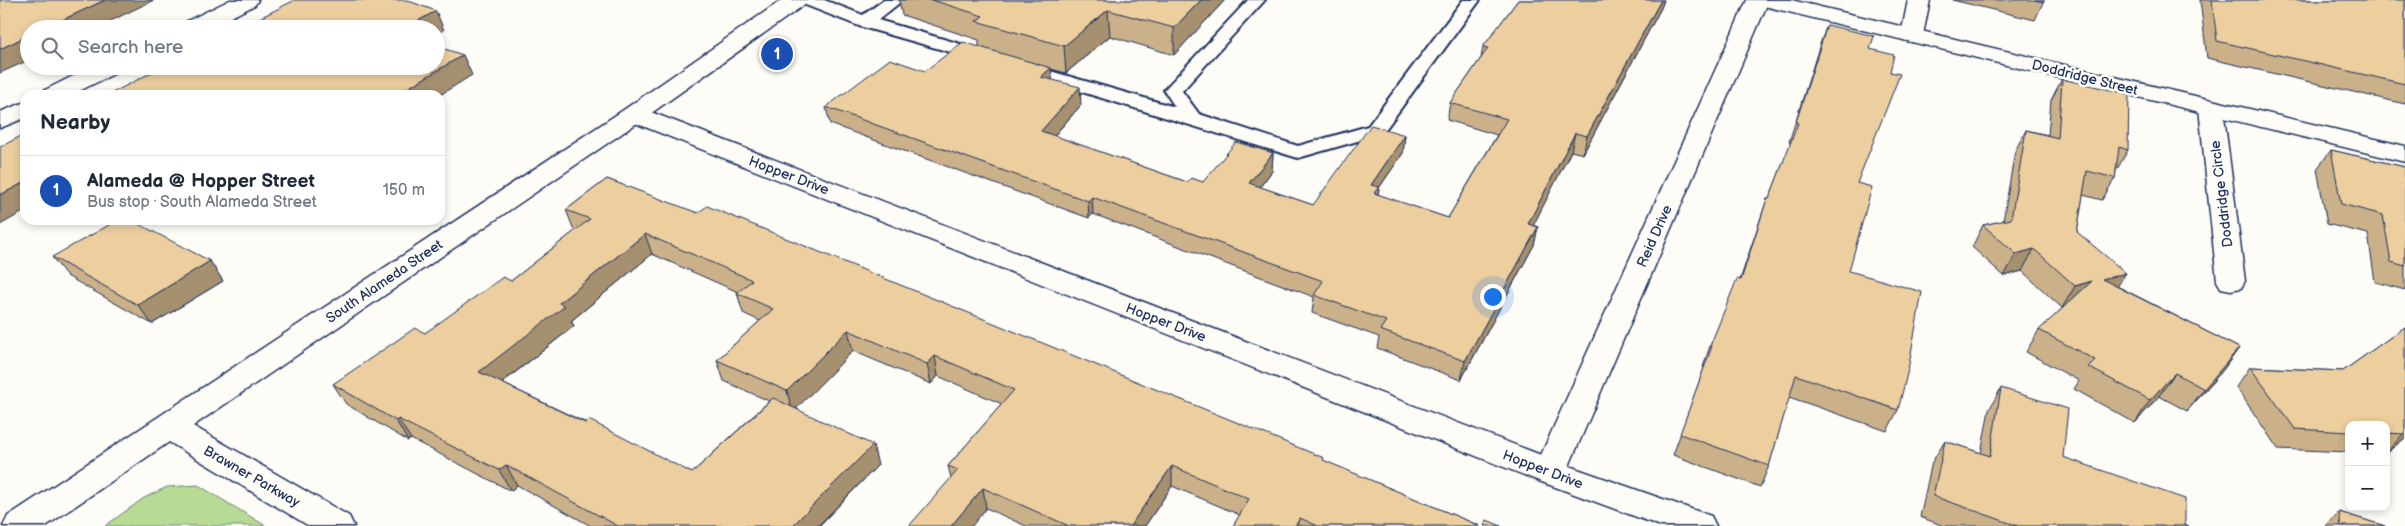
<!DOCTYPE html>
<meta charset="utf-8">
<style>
:root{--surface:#fff;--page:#f2f2f3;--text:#1f2937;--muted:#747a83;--line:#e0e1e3;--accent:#1b2f5e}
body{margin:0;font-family:"Balsamiq Sans",sans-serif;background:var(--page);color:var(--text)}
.controls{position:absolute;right:15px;bottom:15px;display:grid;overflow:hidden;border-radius:10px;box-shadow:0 2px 8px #0003}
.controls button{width:45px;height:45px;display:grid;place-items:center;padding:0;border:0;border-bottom:1px solid var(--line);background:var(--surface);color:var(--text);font:25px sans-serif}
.you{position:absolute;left:1492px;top:296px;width:18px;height:18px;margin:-12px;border:4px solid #fff;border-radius:50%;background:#1a73e8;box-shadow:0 0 0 8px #1a73e833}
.badge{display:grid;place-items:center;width:32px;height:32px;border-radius:50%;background:var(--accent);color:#fff;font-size:16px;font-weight:700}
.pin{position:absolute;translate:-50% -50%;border:2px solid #fff;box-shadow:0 1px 5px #0006}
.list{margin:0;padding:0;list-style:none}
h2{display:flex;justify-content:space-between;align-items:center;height:65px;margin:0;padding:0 20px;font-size:21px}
h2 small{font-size:16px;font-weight:400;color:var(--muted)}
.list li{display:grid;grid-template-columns:32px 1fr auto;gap:15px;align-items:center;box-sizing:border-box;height:70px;padding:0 20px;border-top:1px solid var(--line)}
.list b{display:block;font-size:19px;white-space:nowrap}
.list p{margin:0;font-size:16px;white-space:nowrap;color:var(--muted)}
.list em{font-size:16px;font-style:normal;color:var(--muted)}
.icon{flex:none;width:28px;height:28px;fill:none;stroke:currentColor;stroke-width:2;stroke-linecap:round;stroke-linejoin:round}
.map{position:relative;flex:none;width:2405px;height:526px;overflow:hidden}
.search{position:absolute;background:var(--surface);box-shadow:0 2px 8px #0003;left:20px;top:20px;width:425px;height:55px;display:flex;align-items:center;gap:12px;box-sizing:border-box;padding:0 18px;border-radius:28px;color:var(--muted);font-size:19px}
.panel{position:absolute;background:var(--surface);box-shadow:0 2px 8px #0003;left:20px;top:90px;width:425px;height:135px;border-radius:15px}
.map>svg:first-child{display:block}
.green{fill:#b7da94;stroke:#698479}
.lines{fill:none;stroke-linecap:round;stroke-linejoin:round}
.lane-casing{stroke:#1b2f5e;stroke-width:4}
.street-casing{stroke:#1b2f5e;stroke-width:3}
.secondary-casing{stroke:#1b2f5e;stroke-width:3}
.lane{fill:#fdfcf7;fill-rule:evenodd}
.street{fill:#fdfcf7;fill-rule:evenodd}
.secondary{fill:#fdfcf7;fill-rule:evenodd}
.wall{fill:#cbb189;stroke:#1b2f5e;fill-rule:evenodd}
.shaded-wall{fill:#a5906f;stroke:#1b2f5e}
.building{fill:#ecce9f;stroke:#1b2f5e}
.labels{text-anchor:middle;stroke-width:5;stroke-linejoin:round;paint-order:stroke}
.street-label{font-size:14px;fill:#1b2f5e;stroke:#fdfcf7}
</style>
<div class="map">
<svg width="2405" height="526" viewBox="0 0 2405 526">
<rect width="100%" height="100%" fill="#fdfcf7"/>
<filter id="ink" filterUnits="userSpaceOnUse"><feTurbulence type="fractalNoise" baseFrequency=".02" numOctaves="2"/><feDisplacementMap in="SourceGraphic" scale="10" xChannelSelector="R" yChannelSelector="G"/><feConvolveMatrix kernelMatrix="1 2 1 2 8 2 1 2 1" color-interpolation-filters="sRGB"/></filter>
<g filter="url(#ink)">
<path class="green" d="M 198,485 L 266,526 L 105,526 L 144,498 L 167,487 Z"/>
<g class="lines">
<defs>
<g id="lane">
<path d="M 801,0 L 824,0 L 863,15 L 884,0 L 903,0 L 878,20 L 988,52 L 991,56 L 988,60 L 982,61 L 859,26 L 803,4 Z"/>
<path d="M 1248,0 L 1265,0 L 1182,91 L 1199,114 L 1298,146 L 1368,126 L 1463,0 L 1480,0 L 1382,134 L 1298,158 L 1020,73 L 1017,69 L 1020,65 L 1026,64 L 1175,107 L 1164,90 Z"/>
</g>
<g id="street">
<path d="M 230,0 L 258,0 L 255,5 L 207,29 L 178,29 L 181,24 Z"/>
<path d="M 1747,0 L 1769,0 L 1569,466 L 1711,516 L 1716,526 L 1661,526 L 1539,481 L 625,119 L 622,114 L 625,109 L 634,107 L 643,109 L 1541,455 Z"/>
<path d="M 1908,0 L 1930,0 L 1923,35 L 1920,40 L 1912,42 L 1904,40 L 1901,35 Z"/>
<path d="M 93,66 L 123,66 L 120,71 L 71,95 L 41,95 L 45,90 Z"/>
<path d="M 2211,101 L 2219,103 L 2223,108 L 2245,281 L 2241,288 L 2231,290 L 2221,288 L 2217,281 L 2199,108 L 2203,103 Z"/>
<path d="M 25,102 L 25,118 L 0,128 L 0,112 Z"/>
</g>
<g id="secondary">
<path d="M 782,0 L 807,0 L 804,5 L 643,119 L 193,426 L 349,516 L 354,526 L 309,526 L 169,442 L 46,526 L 3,526 L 8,516 L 625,109 Z"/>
<path d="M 1753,0 L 1791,0 L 2405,146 L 2405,162 L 1764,6 L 1756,5 Z"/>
</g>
</defs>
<use href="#lane" class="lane-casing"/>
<use href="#street" class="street-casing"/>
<use href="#secondary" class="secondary-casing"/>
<use href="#lane" class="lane"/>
<use href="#street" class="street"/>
<use href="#secondary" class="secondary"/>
</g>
<g class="wall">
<path d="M 899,0 L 1225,0 L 1174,55 L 1110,36 L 1066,73 L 1051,69 L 1052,80 L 1081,105 L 1054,136 L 1187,182 L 1203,182 L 1273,153 L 1272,171 L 1260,187 L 1313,205 L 1405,135 L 1403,153 L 1379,188 L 1378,195 L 1448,218 L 1497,135 L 1447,120 L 1450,103 L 1481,58 L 1483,47 L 1518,0 L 1664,0 L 1661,8 L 1583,154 L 1571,151 L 1533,225 L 1538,227 L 1534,245 L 1461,380 L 1377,348 L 1379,337 L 1312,313 L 1314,297 L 1093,214 L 1089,218 L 830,124 L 826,107 L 925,71 L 979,47 L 979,40 L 902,15 Z"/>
<path d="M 1952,0 L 2044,0 L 2035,20 Z"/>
<path d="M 2200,0 L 2405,0 L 2405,104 L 2207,58 Z"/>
<path d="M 1827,25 L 1870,49 L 1857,183 L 1849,271 L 1898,410 L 1887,431 L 1789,397 L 1769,466 L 1760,487 L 1673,455 L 1704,368 L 1703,367 L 1710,346 L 1740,280 L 1767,199 L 1769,199 L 1791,143 L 1789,142 L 1820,44 Z"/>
<path d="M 2062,79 L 2128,150 L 2116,171 L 2115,178 L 2102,200 L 2083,195 L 2077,232 L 2117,286 L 2239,348 L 2223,370 L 2187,411 L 2159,396 L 2135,423 L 2074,389 L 2079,381 L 2026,352 L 2039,330 L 2064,307 L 2062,308 L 2022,271 L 2004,276 L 1972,247 L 1983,225 L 2003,221 L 2015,151 L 2026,130 L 2048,135 L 2051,100 Z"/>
<path d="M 2331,150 L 2405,167 L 2405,290 L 2375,282 L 2368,234 L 2327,224 L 2317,169 Z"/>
<path d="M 607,179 L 1324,461 L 1480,526 L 1233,526 L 1240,515 L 1172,486 L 1145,526 L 1026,526 L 986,508 L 951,478 L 948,466 L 1002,404 L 938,376 L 931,384 L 853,351 L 796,408 L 878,465 L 819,526 L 591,526 L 517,485 L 511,491 L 411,439 L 408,441 L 346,404 L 333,384 L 425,333 L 511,281 L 575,231 L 574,230 L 566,210 ZM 652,254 L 738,292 L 737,293 L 743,313 L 760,321 L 717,360 L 724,381 L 769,401 L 692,473 L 502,383 L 574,326 L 571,321 Z"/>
<path d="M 52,257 L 210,261 L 223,281 L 152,324 L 67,276 Z"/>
<path d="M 2405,327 L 2405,438 L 2386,453 L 2386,425 L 2349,425 L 2349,452 L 2278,449 L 2236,387 L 2250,367 L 2343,371 Z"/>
<path d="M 2001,388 L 2063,457 L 2185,525 L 2189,526 L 1944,526 L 1920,517 L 1932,462 L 1945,441 L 1981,453 L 1989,410 Z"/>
<path d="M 2339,512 L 2385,526 L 2326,526 Z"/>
</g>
<g class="shaded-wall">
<path d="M 105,0 L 154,0 L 94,29 L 43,29 Z"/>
<path d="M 1201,0 L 1225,0 L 1174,55 L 1174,28 Z"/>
<path d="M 1661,0 L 1664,0 L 1661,8 L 1583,154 L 1587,136 Z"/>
<path d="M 1108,10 L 1110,36 L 1066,73 L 1064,46 Z"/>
<path d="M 436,11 L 444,30 L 436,35 L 436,29 L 403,29 Z"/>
<path d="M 29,35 L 29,60 L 0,73 L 0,49 Z"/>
<path d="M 463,55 L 472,75 L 440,95 L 396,95 Z"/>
<path d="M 1051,68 L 1053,85 L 1041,77 Z"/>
<path d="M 1080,87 L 1081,105 L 1042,149 L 1041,131 Z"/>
<path d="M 1575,133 L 1571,151 L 1525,242 L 1528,224 Z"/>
<path d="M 1405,135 L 1403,153 L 1379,188 L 1377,205 L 1371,185 Z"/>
<path d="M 1273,153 L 1272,171 L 1249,201 L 1249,183 Z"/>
<path d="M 25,182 L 25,211 L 0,225 L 0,195 Z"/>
<path d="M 1092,197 L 1093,214 L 1089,218 L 1088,201 Z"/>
<path d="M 1538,227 L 1534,245 L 1461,380 L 1465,361 Z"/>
<path d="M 645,234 L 652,254 L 571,321 L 574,326 L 490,392 L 479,372 L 559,303 Z"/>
<path d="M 2034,249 L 2022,271 L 2004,276 L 2016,254 Z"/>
<path d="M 210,261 L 223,281 L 152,324 L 138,305 Z"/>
<path d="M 2126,273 L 2112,295 L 2102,279 Z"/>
<path d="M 2092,281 L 2078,303 L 2062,308 L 2075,286 Z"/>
<path d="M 848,330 L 853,351 L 793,412 L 787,391 Z"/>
<path d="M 2239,348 L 2223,370 L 2187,411 L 2204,389 Z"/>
<path d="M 935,356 L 938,376 L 931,384 L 927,364 Z"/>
<path d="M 2175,373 L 2159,396 L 2135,423 L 2150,400 Z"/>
<path d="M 398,419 L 411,439 L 408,441 L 396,421 Z"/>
<path d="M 2405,432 L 2405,438 L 2386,453 L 2403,434 Z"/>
<path d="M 873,445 L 878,465 L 818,526 L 792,526 Z"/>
<path d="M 506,465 L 517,485 L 511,491 L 499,470 Z"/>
<path d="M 1172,466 L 1172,486 L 1145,526 L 1130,526 Z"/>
<path d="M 983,488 L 986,508 L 972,526 L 951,526 Z"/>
<path d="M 1300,518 L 1299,526 L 1295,526 Z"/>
</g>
<g class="building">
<path d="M 0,0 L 105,0 L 43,29 L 29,29 L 29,35 L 0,49 Z"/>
<path d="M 295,0 L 406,0 L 436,11 L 403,29 L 238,29 Z"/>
<path d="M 932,0 L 1201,0 L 1174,28 L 1108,10 L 1064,46 L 976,21 L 983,16 Z"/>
<path d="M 1518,0 L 1661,0 L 1587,136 L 1575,133 L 1528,224 L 1538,227 L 1465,361 L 1380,330 L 1386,321 L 1314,295 L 1323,281 L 1092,197 L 1088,201 L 826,107 L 890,59 L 925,71 L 963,42 L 1051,68 L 1041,77 L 1080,87 L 1041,131 L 1187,182 L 1191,178 L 1203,182 L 1236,142 L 1273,153 L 1249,183 L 1313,205 L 1371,125 L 1405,135 L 1371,185 L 1379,187 L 1374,193 L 1448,218 L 1507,119 L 1450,103 L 1488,48 L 1483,47 Z"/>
<path d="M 2035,0 L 2044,0 L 2044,2 Z"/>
<path d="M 2212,0 L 2405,0 L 2405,84 L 2217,41 Z"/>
<path d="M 1827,25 L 1874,36 L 1870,49 L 1894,55 L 1890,72 L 1900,74 L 1857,183 L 1872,187 L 1849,271 L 1922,292 L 1908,370 L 1898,410 L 1796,375 L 1769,466 L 1680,434 L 1712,346 L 1710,346 L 1737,279 L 1741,280 L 1767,199 L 1769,199 L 1798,123 L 1796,122 Z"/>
<path d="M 436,46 L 463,55 L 396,95 L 108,95 L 164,66 L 436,66 Z"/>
<path d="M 2062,79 L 2129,94 L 2128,150 L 2119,147 L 2115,178 L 2087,171 L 2077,232 L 2126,273 L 2102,279 L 2239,348 L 2204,389 L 2175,373 L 2150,400 L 2088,367 L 2095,360 L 2039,330 L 2092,281 L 2075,286 L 2034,249 L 2016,254 L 1983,225 L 2011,219 L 2026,130 L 2058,138 Z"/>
<path d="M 25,134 L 25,182 L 0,195 L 0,147 Z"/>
<path d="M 2331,150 L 2405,167 L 2405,266 L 2391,262 L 2383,215 L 2341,204 Z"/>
<path d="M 607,179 L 698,213 L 707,206 L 1324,458 L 1323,460 L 1480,526 L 1318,526 L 1300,518 L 1295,526 L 1233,526 L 1249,499 L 1172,466 L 1130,526 L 1069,526 L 983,488 L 951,526 L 909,526 L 958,470 L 948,466 L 1014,390 L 935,356 L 927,364 L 848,330 L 787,391 L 717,360 L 773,309 L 737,293 L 752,280 L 645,234 L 559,303 L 565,306 L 479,372 L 585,423 L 589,420 L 692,473 L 773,398 L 873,445 L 792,526 L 618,526 L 506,465 L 499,470 L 398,419 L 396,421 L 333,384 L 415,328 L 425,333 L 503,277 L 511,281 L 590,219 L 566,210 Z"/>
<path d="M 118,220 L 131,220 L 210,261 L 138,305 L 52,257 Z"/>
<path d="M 2405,327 L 2405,432 L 2403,434 L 2386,433 L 2386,425 L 2349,425 L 2349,432 L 2295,429 L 2250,367 L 2343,371 Z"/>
<path d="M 2001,388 L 2068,409 L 2063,457 L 2185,499 L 2185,525 L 2189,526 L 2018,526 L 1933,496 L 1945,441 L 1990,456 Z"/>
<path d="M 2339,512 L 2385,526 L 2341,526 Z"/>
<path d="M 1487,520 L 1501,526 L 1484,526 Z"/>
</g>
</g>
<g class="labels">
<g class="street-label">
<text transform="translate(2085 77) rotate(14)" y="5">Doddridge Street</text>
<text transform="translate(789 175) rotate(21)" y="5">Hopper Drive</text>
<text transform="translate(2221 194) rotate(-97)" y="5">Doddridge Circle</text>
<text transform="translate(1654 236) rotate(-66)" y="5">Reid Drive</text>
<text transform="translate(384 281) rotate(-34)" y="5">South Alameda Street</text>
<text transform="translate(1166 322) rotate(21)" y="5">Hopper Drive</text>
<text transform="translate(1543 469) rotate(21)" y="5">Hopper Drive</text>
<text transform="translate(252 476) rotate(30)" y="5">Brawner Parkway</text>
</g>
</g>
</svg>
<div class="controls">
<button>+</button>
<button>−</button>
</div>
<div class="you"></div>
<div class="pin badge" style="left:777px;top:54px;background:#1a4fb4">1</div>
<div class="search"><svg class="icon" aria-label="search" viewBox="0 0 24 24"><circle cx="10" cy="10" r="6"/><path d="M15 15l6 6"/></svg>Search here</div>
<section class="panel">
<h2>Nearby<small></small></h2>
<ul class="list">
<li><span class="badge" style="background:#1a4fb4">1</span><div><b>Alameda @ Hopper Street</b><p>Bus stop · South Alameda Street</p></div><em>150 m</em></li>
</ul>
</section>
</div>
